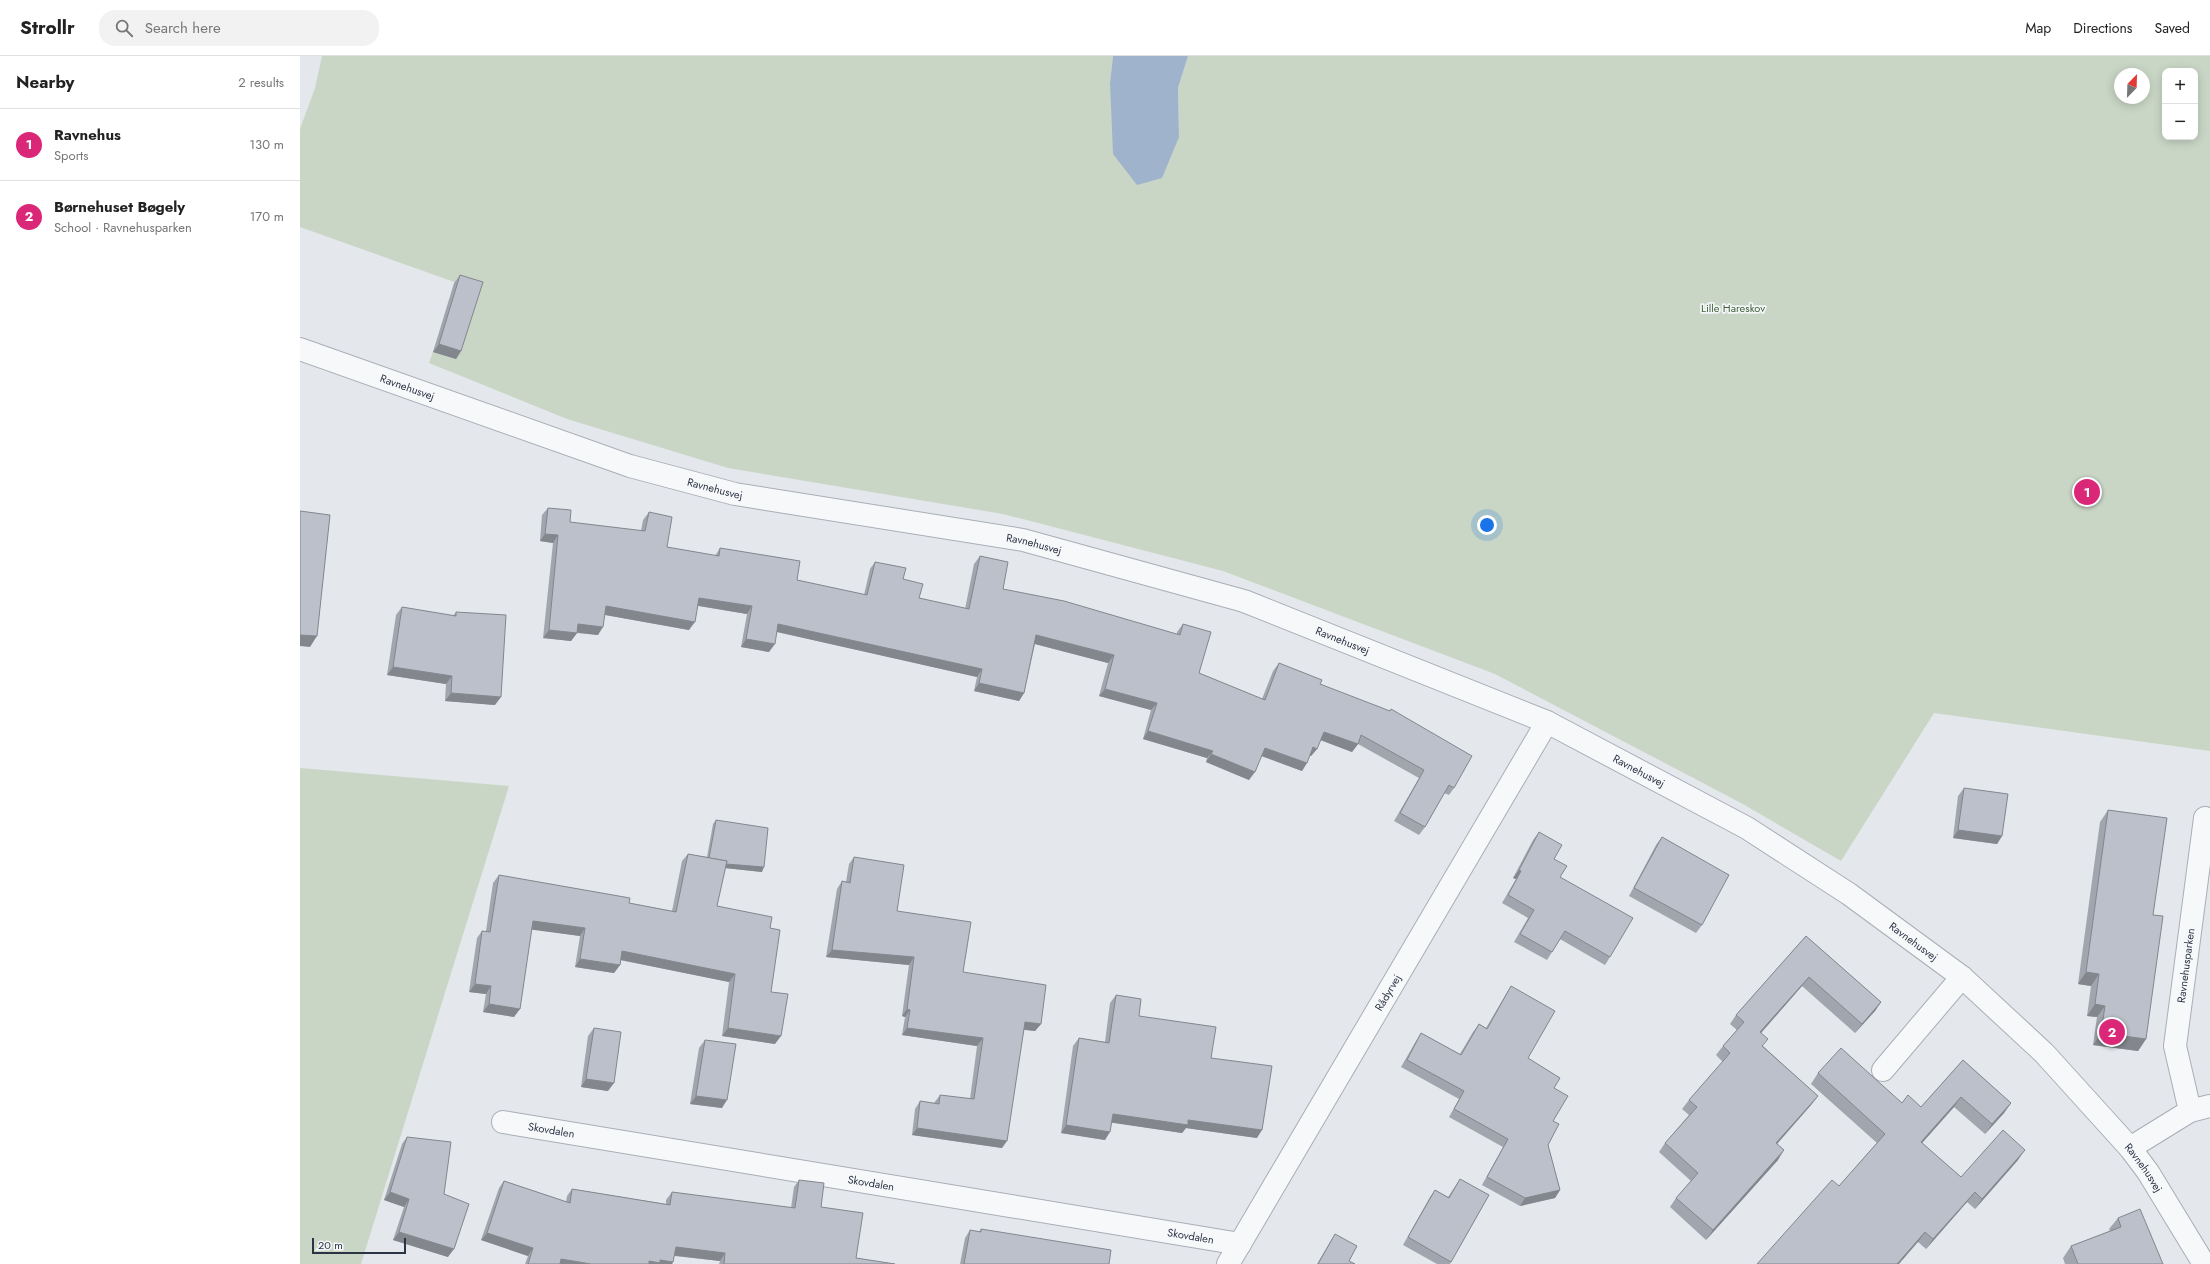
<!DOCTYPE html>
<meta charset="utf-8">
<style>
:root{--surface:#fff;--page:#f2f2f2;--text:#222;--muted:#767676;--line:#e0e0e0;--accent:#db2777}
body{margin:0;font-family:Jost,sans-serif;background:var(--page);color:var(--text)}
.controls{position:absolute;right:12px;top:12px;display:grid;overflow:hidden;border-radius:8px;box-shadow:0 2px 10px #0003}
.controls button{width:36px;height:36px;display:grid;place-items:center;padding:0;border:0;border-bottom:1px solid var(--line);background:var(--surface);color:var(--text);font:20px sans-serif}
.compass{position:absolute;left:1814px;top:12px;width:36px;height:36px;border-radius:50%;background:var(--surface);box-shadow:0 2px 10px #0003;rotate:23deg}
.scale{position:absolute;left:12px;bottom:10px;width:94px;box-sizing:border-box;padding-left:4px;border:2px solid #2b3445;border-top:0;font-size:11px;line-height:14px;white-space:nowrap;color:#2b3445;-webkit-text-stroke:3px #f4f6f9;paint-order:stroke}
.you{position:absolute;left:1187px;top:469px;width:14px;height:14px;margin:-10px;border:3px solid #fff;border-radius:50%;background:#1a73e8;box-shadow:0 0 0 6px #1a73e833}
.badge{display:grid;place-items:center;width:26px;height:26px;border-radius:50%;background:var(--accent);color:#fff;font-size:13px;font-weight:700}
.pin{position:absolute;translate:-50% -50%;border:2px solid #fff;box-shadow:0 1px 4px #0006}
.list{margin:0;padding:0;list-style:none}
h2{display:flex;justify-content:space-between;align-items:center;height:52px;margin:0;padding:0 16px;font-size:17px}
h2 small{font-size:13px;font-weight:400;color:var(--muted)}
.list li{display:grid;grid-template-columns:26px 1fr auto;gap:12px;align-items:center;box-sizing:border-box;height:72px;padding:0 16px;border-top:1px solid var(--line)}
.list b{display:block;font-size:15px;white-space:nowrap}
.list p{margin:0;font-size:13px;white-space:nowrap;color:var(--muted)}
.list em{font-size:13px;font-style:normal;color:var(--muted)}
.icon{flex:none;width:22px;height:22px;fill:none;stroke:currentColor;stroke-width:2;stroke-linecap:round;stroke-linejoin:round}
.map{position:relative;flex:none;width:1910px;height:1208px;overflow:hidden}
header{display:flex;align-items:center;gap:24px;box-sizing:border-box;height:56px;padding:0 20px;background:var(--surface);border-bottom:1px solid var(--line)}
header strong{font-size:19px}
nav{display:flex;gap:22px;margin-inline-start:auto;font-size:14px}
.search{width:280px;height:36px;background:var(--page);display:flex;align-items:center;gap:10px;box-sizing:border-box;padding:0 14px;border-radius:16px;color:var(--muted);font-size:15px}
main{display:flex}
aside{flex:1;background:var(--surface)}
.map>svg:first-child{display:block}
.green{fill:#c9d6c5;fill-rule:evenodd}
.water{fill:#9fb4cc}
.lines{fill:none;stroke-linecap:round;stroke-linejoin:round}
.minor-casing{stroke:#a9aeb7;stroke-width:24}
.minor{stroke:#f7f8fa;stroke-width:22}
.wall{fill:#a1a5ae}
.shaded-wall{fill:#83868d}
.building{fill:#bbc0ca;stroke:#83868d}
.labels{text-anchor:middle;stroke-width:3.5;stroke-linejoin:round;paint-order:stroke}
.park-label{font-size:11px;fill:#3f6138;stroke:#f4f6f9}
.street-label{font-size:11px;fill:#2b3445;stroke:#f4f6f9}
</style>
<header>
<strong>Strollr</strong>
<div class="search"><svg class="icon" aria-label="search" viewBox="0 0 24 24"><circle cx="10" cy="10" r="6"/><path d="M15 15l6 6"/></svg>Search here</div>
<nav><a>Map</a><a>Directions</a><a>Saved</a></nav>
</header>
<main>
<aside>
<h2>Nearby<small>2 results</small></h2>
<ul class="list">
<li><span class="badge">1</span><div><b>Ravnehus</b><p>Sports</p></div><em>130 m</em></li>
<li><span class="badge">2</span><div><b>Børnehuset Bøgely</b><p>School · Ravnehusparken</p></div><em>170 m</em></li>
</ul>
</aside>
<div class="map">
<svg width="1910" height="1208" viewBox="0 0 1910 1208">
<rect width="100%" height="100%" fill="#e4e7ec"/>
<g class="green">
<path d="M 22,0 L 813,0 L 810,27 L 879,81 L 878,32 L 888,0 L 1910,0 L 1910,695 L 1634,657 L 1541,805 L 1441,747 L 1195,618 L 923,515 L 703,458 L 428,412 L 267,363 L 129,307 L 157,227 L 0,171 L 0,73 L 15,32 ZM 1865,15 L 1895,15 L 1895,81 L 1865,81 ZM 1820,18 L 1844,18 L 1844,42 L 1820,42 Z"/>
<path d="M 0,712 L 209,730 L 61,1208 L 0,1208 Z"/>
</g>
<path class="water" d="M 813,0 L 888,0 L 878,32 L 879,81 L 862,122 L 837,129 L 813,98 L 810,27 Z"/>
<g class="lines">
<defs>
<g id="minor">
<path id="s1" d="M 0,293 L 330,410 L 435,438 L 723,484 L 944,545 L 1247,666 L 1447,772 L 1549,838 L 1662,921 L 1744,997 L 1830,1092 L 1848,1116 L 1904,1208"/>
<path d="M 1583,1014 L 1662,921"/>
<path id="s2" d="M 1890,1055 L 1875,990 L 1905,762"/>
<path id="s3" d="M 203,1066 L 940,1188"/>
<path d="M 1830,1092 L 1890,1055 L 1910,1050"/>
<path id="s4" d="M 928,1208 L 1247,666"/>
</g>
</defs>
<use href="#minor" class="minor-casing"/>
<use href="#minor" class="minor"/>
</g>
<g class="wall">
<path d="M 160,219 L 161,295 L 156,303 L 133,296 L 154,227 Z"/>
<path d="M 248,452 L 270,466 L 341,475 L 343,464 L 349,456 L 367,491 L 415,500 L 420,492 L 497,524 L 564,539 L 570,513 L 575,506 L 603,523 L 619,542 L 665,553 L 674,508 L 680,500 L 703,533 L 877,578 L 877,576 L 883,568 L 899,617 L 962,643 L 973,615 L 979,607 L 1020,628 L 1154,732 L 1149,739 L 1144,737 L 1125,771 L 1119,779 L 1094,765 L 1119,722 L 1058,688 L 1052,696 L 1020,684 L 1017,693 L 1011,700 L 1010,700 L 1002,715 L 961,700 L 949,724 L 906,706 L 907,702 L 843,683 L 851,654 L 799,640 L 808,607 L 735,588 L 724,637 L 719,645 L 674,635 L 677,621 L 477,576 L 469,596 L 441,591 L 447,558 L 398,550 L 389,574 L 305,559 L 298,579 L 277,577 L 271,585 L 243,582 L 253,487 L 240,485 L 242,459 Z"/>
<path d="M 102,551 L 153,560 L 156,556 L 195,649 L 145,645 L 146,628 L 87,619 L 96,559 Z"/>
<path d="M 1664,732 L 1702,780 L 1697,788 L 1653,782 L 1658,740 Z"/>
<path d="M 1808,754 L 1853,859 L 1846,983 L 1838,995 L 1793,989 L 1797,961 L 1787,960 L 1791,930 L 1778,928 L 1800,766 Z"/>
<path d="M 416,764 L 462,816 L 425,812 L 417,850 L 470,872 L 471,936 L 475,988 L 422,980 L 429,926 L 320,904 L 320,909 L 314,917 L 275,911 L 280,880 L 232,873 L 214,961 L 183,956 L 186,938 L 169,936 L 177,882 L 182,875 L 186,875 L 193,827 L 199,819 L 329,847 L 372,855 L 382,805 L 388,798 L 407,801 L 413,768 Z"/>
<path d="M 1239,776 L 1254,803 L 1260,821 L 1310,901 L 1305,909 L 1260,883 L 1252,896 L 1247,904 L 1214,886 L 1228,862 L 1202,847 L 1216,823 L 1213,822 L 1233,784 Z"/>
<path d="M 1362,781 L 1402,869 L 1396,877 L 1329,840 L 1356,789 Z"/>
<path d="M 554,801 L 597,855 L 663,916 L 741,968 L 735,975 L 724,974 L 702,1092 L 612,1079 L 615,1053 L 620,1045 L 634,1047 L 640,1039 L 670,1043 L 677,990 L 602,979 L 605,961 L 602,960 L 609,909 L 526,901 L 537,833 L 542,825 L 546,826 L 549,808 Z"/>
<path d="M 1506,880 L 1581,946 L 1575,955 L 1555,977 L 1502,930 L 1461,977 L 1463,990 L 1518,1040 L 1511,1049 L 1477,1088 L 1478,1104 L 1406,1184 L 1370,1151 L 1376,1142 L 1391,1125 L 1359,1096 L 1365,1087 L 1389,1059 L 1382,1053 L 1389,1044 L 1423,1006 L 1416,999 L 1423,990 L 1437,974 L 1430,968 L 1436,959 Z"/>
<path d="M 1211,930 L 1228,1002 L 1254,1032 L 1253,1065 L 1248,1089 L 1260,1134 L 1255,1142 L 1220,1150 L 1182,1129 L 1203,1091 L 1149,1061 L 1159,1043 L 1101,1011 L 1116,985 L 1121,977 L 1160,998 L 1173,976 L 1179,968 L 1186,972 L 1206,938 Z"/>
<path d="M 816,939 L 839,960 L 911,1002 L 957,1082 L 886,1072 L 882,1077 L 811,1066 L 805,1084 L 761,1077 L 773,990 L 779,982 L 805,986 L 810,947 Z"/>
<path d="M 294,972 L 308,1035 L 281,1031 L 288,980 Z"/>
<path d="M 405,984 L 422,1052 L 390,1048 L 399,992 Z"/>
<path d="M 1663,1004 L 1711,1047 L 1704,1057 L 1685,1078 L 1654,1051 L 1622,1087 L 1661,1121 L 1718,1104 L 1675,1153 L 1667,1146 L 1626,1193 L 1618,1186 L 1539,1130 L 1577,1087 L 1511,1028 L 1518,1017 L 1602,1047 L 1621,1051 Z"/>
<path d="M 107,1081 L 144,1138 L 148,1201 L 93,1184 L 104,1151 L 84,1144 L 102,1088 Z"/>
<path d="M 1160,1123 L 1189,1139 L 1150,1208 L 1137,1208 L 1103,1189 L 1130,1141 L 1135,1134 L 1148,1141 Z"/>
<path d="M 499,1124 L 521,1151 L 556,1202 L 595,1208 L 419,1208 L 420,1205 L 374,1200 L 373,1206 L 372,1208 L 225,1208 L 228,1200 L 181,1184 L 199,1132 L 204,1125 L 266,1146 L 267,1140 L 272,1133 L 366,1148 L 366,1144 L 372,1136 L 491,1152 L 494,1131 Z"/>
<path d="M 1818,1162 L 1863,1208 L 1765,1208 L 1763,1202 L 1771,1190 L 1810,1175 L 1809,1173 Z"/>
<path d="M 681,1173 L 809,1208 L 660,1208 L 665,1182 L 670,1174 L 679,1176 Z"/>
<path d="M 1035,1178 L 1049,1205 L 1055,1208 L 1017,1208 L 1030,1186 Z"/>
</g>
<g class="shaded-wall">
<path d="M 139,288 L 161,295 L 156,303 L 133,296 Z"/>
<path d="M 245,478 L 258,479 L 253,487 L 240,485 Z"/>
<path d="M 399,542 L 452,550 L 447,558 L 394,549 Z"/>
<path d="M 306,550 L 395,566 L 389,574 L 300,558 Z"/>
<path d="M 278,568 L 303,571 L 298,579 L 272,576 Z"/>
<path d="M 478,568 L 682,613 L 677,621 L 473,575 Z"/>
<path d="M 249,574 L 277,577 L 271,585 L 243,582 Z"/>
<path d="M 0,579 L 17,580 L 10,591 L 0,590 Z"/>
<path d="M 736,579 L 814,599 L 808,607 L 731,587 Z"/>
<path d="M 446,583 L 475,588 L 469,596 L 441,591 Z"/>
<path d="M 93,611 L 152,620 L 146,628 L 87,619 Z"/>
<path d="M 679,627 L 724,637 L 719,645 L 674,635 Z"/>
<path d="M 805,633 L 857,647 L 851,654 L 799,640 Z"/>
<path d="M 151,637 L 201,641 L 195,649 L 145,645 Z"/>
<path d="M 848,675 L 913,695 L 907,702 L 843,683 Z"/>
<path d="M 1024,676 L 1058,688 L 1052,696 L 1018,683 Z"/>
<path d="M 1013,691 L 1017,693 L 1011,700 L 1008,699 Z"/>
<path d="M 965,692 L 1007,707 L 1002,715 L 959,699 Z"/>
<path d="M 911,698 L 955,716 L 949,724 L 906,706 Z"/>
<path d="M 1658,774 L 1702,780 L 1697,788 L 1653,782 Z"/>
<path d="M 409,806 L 464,811 L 462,816 L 406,810 Z"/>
<path d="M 1219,814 L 1221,815 L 1216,823 L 1213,822 Z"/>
<path d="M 233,865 L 285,872 L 280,880 L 227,873 Z"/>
<path d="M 532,894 L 614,901 L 609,909 L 526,901 Z"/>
<path d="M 322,895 L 435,918 L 429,926 L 316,903 Z"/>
<path d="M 280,903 L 320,909 L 314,917 L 275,911 Z"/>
<path d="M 1786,916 L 1799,918 L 1791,930 L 1778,928 Z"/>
<path d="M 1509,921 L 1502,930 L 1453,986 L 1460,976 Z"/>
<path d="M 175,928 L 191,930 L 186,938 L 169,936 Z"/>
<path d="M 1581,946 L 1575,955 L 1555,977 L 1562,968 Z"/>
<path d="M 189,948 L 220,953 L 214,961 L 183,956 Z"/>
<path d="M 1795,948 L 1805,950 L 1797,961 L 1787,960 Z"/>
<path d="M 607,953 L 610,954 L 605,961 L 602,960 Z"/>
<path d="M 725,966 L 741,968 L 735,975 L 720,973 Z"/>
<path d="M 428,972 L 481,980 L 475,988 L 422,980 Z"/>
<path d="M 607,972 L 683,982 L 677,990 L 602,979 Z"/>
<path d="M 1801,977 L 1846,983 L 1838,995 L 1793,989 Z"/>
<path d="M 286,1023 L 314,1027 L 308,1035 L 281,1031 Z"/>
<path d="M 396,1040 L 427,1044 L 422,1052 L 390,1048 Z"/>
<path d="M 1518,1040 L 1511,1049 L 1470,1096 L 1476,1087 Z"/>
<path d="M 1661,1041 L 1654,1051 L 1614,1096 L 1621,1086 Z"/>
<path d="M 1711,1047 L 1704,1057 L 1685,1078 L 1692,1068 Z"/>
<path d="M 813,1058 L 888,1064 L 962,1074 L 957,1082 L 886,1072 L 882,1077 L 807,1066 Z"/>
<path d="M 766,1069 L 810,1076 L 805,1084 L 761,1077 Z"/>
<path d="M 617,1072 L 707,1085 L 702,1092 L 612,1079 Z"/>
<path d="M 1484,1094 L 1478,1104 L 1406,1184 L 1413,1174 Z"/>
<path d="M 1725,1094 L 1718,1104 L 1675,1153 L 1682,1143 Z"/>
<path d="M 1260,1134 L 1255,1142 L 1220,1150 L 1225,1142 Z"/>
<path d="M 90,1136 L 109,1143 L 104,1151 L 84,1144 Z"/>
<path d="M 1675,1136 L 1667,1146 L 1626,1193 L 1633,1183 Z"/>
<path d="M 99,1176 L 154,1193 L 148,1201 L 93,1184 Z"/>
<path d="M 1625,1176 L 1618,1186 L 1599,1208 L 1597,1208 Z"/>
<path d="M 187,1177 L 233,1192 L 228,1200 L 181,1184 Z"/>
<path d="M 376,1191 L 425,1197 L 420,1205 L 370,1199 Z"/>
<path d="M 261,1203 L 291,1208 L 258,1208 Z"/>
<path d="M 360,1204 L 373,1206 L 372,1208 L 347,1208 L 349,1205 Z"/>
</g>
<g class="building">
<path d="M 160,219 L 183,226 L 161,295 L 139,288 Z"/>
<path d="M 248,452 L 271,454 L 270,466 L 345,475 L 349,456 L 372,461 L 367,491 L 419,500 L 420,492 L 500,505 L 497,524 L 567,539 L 575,506 L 606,512 L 603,523 L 623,528 L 619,542 L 669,553 L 680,500 L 708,506 L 703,533 L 764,545 L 880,579 L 883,568 L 911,576 L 899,617 L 965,644 L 979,607 L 1022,624 L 1020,628 L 1090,655 L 1091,653 L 1172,700 L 1154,732 L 1149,729 L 1125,771 L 1100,757 L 1124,714 L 1061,679 L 1058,688 L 1024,676 L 1017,693 L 1013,691 L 1007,707 L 965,692 L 955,716 L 911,698 L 913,695 L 848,675 L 857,647 L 805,633 L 814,599 L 736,579 L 724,637 L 679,627 L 682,613 L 478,568 L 475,588 L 446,583 L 452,550 L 399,542 L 395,566 L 306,550 L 303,571 L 278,568 L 277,577 L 249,574 L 258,479 L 245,478 Z"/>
<path d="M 0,455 L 30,459 L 17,580 L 0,579 Z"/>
<path d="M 102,551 L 156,560 L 156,556 L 206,559 L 201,641 L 151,637 L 152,620 L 93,611 Z"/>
<path d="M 1664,732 L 1708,738 L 1702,780 L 1658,774 Z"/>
<path d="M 1808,754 L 1867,762 L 1853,859 L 1863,860 L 1846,983 L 1801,977 L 1805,950 L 1795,948 L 1799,918 L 1786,916 Z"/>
<path d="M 416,764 L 468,772 L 464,811 L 426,808 L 427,805 L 409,802 Z"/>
<path d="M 1239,776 L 1262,789 L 1254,803 L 1267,810 L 1260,821 L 1333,862 L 1310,901 L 1265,875 L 1252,896 L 1220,878 L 1234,854 L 1208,839 L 1221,815 L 1219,814 Z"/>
<path d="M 1362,781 L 1429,819 L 1402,869 L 1334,832 Z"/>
<path d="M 388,798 L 427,805 L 417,850 L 472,861 L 470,872 L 480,874 L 471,936 L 488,938 L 481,980 L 428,972 L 435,918 L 322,895 L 320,909 L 280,903 L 285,872 L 233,865 L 220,953 L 189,948 L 191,930 L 175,928 L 182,875 L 190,876 L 199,819 L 330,842 L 329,847 L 376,856 Z"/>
<path d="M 554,801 L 604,809 L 597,855 L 671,866 L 663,916 L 746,929 L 741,968 L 725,966 L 707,1085 L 617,1072 L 620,1045 L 639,1048 L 640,1039 L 674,1043 L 683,982 L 607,972 L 610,954 L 607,953 L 614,901 L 532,894 L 542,825 L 550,827 Z"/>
<path d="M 1506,880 L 1581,946 L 1562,968 L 1509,921 L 1460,976 L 1468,983 L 1462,990 L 1518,1040 L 1476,1087 L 1484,1094 L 1413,1174 L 1376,1142 L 1398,1117 L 1365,1087 L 1397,1051 L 1389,1044 L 1430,997 L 1423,990 L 1444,966 L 1436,959 Z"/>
<path d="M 1211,930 L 1255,955 L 1228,1002 L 1260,1022 L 1254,1032 L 1268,1040 L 1253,1065 L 1259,1068 L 1248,1089 L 1260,1134 L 1225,1142 L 1187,1121 L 1208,1083 L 1154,1053 L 1164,1035 L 1107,1004 L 1121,977 L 1161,999 L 1179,968 L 1187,973 Z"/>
<path d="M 816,939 L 841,943 L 839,960 L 916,971 L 911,1002 L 972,1010 L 962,1074 L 888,1064 L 888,1069 L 813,1058 L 810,1076 L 766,1069 L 779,982 L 809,987 Z"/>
<path d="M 294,972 L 321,976 L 314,1027 L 286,1023 Z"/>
<path d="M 405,984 L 436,988 L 427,1044 L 396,1040 Z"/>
<path d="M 1541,992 L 1602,1047 L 1608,1039 L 1621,1051 L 1663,1004 L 1711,1047 L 1692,1068 L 1661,1041 L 1621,1086 L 1661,1121 L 1703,1074 L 1725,1094 L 1682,1143 L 1675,1136 L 1633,1183 L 1625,1176 L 1597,1208 L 1457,1208 L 1532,1124 L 1539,1130 L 1585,1078 L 1518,1017 Z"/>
<path d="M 107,1081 L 151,1086 L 144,1138 L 169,1148 L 154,1193 L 99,1176 L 109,1143 L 90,1136 Z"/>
<path d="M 1160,1123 L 1189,1139 L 1151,1206 L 1108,1181 L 1135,1134 L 1149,1142 Z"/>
<path d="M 499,1124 L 524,1127 L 521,1151 L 563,1157 L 556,1202 L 595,1208 L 424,1208 L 425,1197 L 376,1191 L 373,1206 L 360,1204 L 360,1207 L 349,1205 L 349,1208 L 291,1208 L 261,1203 L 260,1208 L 228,1208 L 233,1192 L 187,1177 L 204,1125 L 270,1147 L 272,1133 L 370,1149 L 372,1136 L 495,1152 Z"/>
<path d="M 1840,1153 L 1863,1208 L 1778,1208 L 1771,1190 L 1821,1171 L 1818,1162 Z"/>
<path d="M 681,1173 L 811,1194 L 809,1208 L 664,1208 L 670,1174 L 681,1176 Z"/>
<path d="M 1035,1178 L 1057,1190 L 1049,1205 L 1055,1208 L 1018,1208 Z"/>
</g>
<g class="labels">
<g class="park-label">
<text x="1433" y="256">Lille Hareskov</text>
</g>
<g class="street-label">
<text dy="4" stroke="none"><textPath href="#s1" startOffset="114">Ravnehusvej</textPath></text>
<text dy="4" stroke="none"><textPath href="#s1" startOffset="438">Ravnehusvej</textPath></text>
<text dy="4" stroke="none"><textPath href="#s1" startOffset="762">Ravnehusvej</textPath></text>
<text dy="4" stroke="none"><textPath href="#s1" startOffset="1086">Ravnehusvej</textPath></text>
<text dy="4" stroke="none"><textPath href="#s1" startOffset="1410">Ravnehusvej</textPath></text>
<text dy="4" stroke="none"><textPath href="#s1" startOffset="1734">Ravnehusvej</textPath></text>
<text dy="4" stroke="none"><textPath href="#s2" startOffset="148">Ravnehusparken</textPath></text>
<text dy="4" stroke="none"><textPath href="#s4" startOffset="315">Rådyrvej</textPath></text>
<text dy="4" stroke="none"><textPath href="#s3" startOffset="49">Skovdalen</textPath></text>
<text dy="4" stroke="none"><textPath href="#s1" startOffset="2058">Ravnehusvej</textPath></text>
<text dy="4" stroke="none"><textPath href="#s3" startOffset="373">Skovdalen</textPath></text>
<text dy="4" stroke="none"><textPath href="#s3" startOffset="697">Skovdalen</textPath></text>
</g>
</g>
</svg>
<div class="controls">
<button>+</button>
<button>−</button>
</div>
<svg class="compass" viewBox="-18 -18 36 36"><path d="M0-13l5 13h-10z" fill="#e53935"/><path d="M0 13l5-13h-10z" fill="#767676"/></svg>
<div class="scale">20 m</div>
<div class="you"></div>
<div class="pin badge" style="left:1787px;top:436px">1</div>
<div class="pin badge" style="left:1812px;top:976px">2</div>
</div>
</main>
